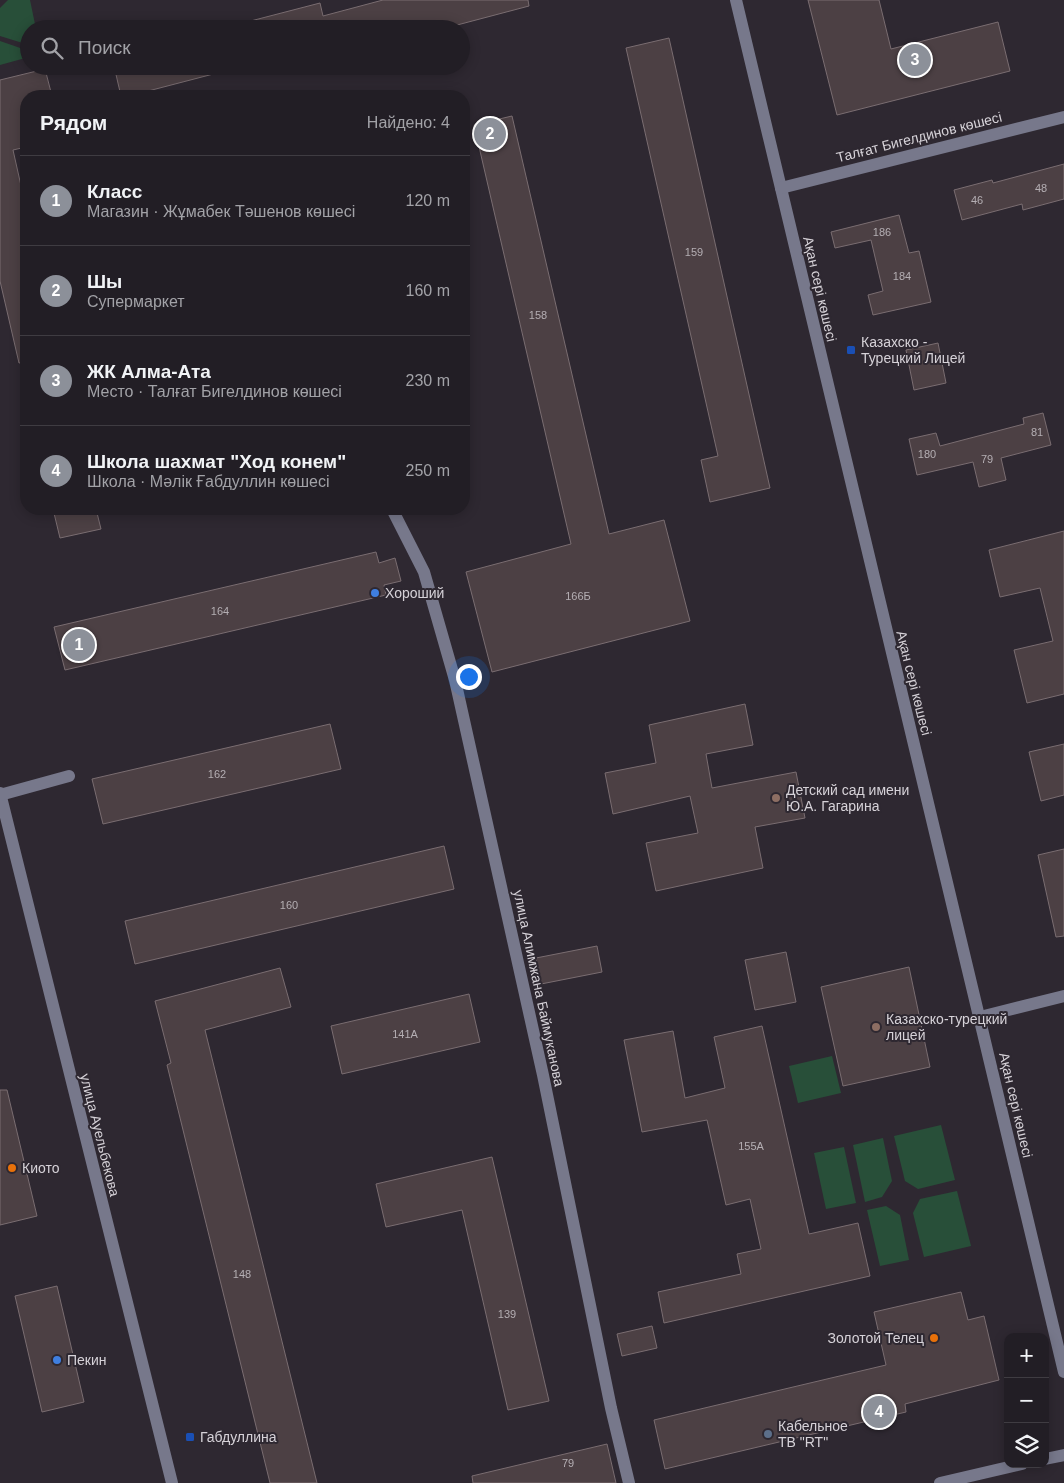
<!DOCTYPE html>
<html lang="ru">
<meta charset="utf-8">
<style>
:root{--surface:#221e25;--page:#2a272d;--text:#f1f3f6;--muted:#a2a2a7;--line:#3f3c42;--accent:#8c9099}
body{margin:0;font-family:Helvetica,sans-serif;background:var(--page);color:var(--text)}
.controls{position:absolute;right:15px;bottom:15px;display:grid;overflow:hidden;border-radius:10px;box-shadow:0 2px 12px #0003}
.controls button{width:45px;height:45px;display:grid;place-items:center;padding:0;border:0;border-bottom:1px solid var(--line);background:var(--surface);color:var(--text);font:25px sans-serif}
.you{position:absolute;left:468px;top:676px;width:18px;height:18px;margin:-12px;border:4px solid #fff;border-radius:50%;background:#1a73e8;box-shadow:0 0 0 8px #1a73e833}
.badge{display:grid;place-items:center;width:32px;height:32px;border-radius:50%;background:var(--accent);color:#fff;font-size:16px;font-weight:700}
.pin{position:absolute;translate:-50% -50%;border:2px solid #fff;box-shadow:0 1px 5px #0006}
.list{margin:0;padding:0;list-style:none}
h2{display:flex;justify-content:space-between;align-items:center;height:65px;margin:0;padding:0 20px;font-size:21px}
h2 small{font-size:16px;font-weight:400;color:var(--muted)}
.list li{display:grid;grid-template-columns:32px 1fr auto;gap:15px;align-items:center;box-sizing:border-box;height:90px;padding:0 20px;border-top:1px solid var(--line)}
.list b{display:block;font-size:19px;white-space:nowrap}
.list p{margin:0;font-size:16px;white-space:nowrap;color:var(--muted)}
.list em{font-size:16px;font-style:normal;color:var(--muted)}
.icon{flex:none;width:28px;height:28px;fill:none;stroke:currentColor;stroke-width:2;stroke-linecap:round;stroke-linejoin:round}
.map{position:relative;flex:none;width:1064px;height:1483px;overflow:hidden}
.search{position:absolute;background:var(--surface);box-shadow:0 2px 12px #0003;left:20px;top:20px;width:450px;height:55px;display:flex;align-items:center;gap:12px;box-sizing:border-box;padding:0 18px;border-radius:28px;color:var(--muted);font-size:19px}
.panel{position:absolute;background:var(--surface);box-shadow:0 2px 12px #0003;left:20px;top:90px;width:450px;height:425px;border-radius:20px}
.map>svg:first-child{display:block}
.green{fill:#284f39}
.building{fill:#4c4044;stroke:#7a6d71}
.lines{fill:none;stroke-linecap:round;stroke-linejoin:round}
.minor{stroke:#77788b;stroke-width:12}
.transit-dot{fill:#1a4fb4;stroke:#2e2831;stroke-width:2}
.shop-dot{fill:#3f7fe0;stroke:#2e2831;stroke-width:2}
.education-dot{fill:#8d6e63;stroke:#2e2831;stroke-width:2}
.food-dot{fill:#e8710a;stroke:#2e2831;stroke-width:2}
.service-dot{fill:#5c6f8a;stroke:#2e2831;stroke-width:2}
.labels{text-anchor:middle;stroke-width:4;stroke-linejoin:round;paint-order:stroke}
.number-label{font-size:11px;fill:#b4aeb3}
.street-label{font-size:14px;fill:#d6d2d8;stroke:#2e2831}
.poi-label{font-size:14px;fill:#d6d2d8;stroke:#2e2831;text-anchor:start}
</style>
<div class="map">
<svg width="1064" height="1483" viewBox="0 0 1064 1483">
<rect width="100%" height="100%" fill="#2e2831"/>
<g class="green">
<path d="M 8,0 L 30,0 L 36,29 L 29,29 L 29,45 L 0,36 L 0,8 Z"/>
<path d="M 0,41 L 29,51 L 29,57 L 0,65 Z"/>
<path d="M 832,1056 L 841,1093 L 798,1103 L 789,1066 Z"/>
<path d="M 941,1125 L 955,1180 L 918,1189 L 905,1181 L 894,1136 Z"/>
<path d="M 883,1138 L 892,1181 L 882,1197 L 865,1202 L 853,1145 Z"/>
<path d="M 844,1147 L 856,1203 L 826,1209 L 814,1153 Z"/>
<path d="M 957,1191 L 971,1246 L 924,1257 L 913,1213 L 920,1199 Z"/>
<path d="M 886,1206 L 900,1215 L 909,1260 L 880,1266 L 867,1210 Z"/>
</g>
<g class="building">
<path d="M 383,0 L 528,0 L 529,6 L 442,29 L 243,29 L 243,23 L 320,3 L 323,16 Z"/>
<path d="M 808,0 L 879,0 L 891,49 L 998,22 L 1010,71 L 837,115 Z"/>
<path d="M 669,38 L 770,488 L 710,502 L 701,460 L 718,456 L 626,48 Z"/>
<path d="M 114,66 L 220,66 L 221,72 L 129,96 L 121,96 Z"/>
<path d="M 45,69 L 52,96 L 26,96 L 26,147 L 13,150 L 26,208 L 26,362 L 19,363 L 0,281 L 0,80 Z"/>
<path d="M 512,116 L 609,534 L 664,520 L 690,621 L 492,672 L 466,572 L 571,544 L 474,125 Z"/>
<path d="M 1064,164 L 1064,199 L 1023,210 L 1022,204 L 962,220 L 954,190 L 992,180 L 993,183 Z"/>
<path d="M 899,215 L 909,253 L 919,251 L 931,302 L 873,315 L 868,295 L 883,291 L 871,240 L 835,248 L 831,232 Z"/>
<path d="M 938,343 L 946,383 L 914,390 L 906,350 Z"/>
<path d="M 1043,413 L 1051,445 L 1001,458 L 1006,480 L 979,487 L 973,462 L 917,475 L 909,439 L 936,433 L 940,446 L 1024,424 L 1023,418 Z"/>
<path d="M 53,509 L 96,509 L 101,529 L 60,538 Z"/>
<path d="M 1064,531 L 1064,694 L 1027,703 L 1014,650 L 1053,641 L 1040,588 L 1000,597 L 989,550 Z"/>
<path d="M 376,552 L 379,563 L 395,558 L 401,581 L 384,585 L 386,595 L 65,670 L 54,627 Z"/>
<path d="M 745,704 L 753,745 L 706,754 L 712,788 L 796,772 L 805,818 L 755,827 L 763,868 L 656,891 L 646,843 L 698,833 L 690,796 L 613,814 L 605,773 L 656,763 L 649,725 Z"/>
<path d="M 330,724 L 341,769 L 103,824 L 92,779 Z"/>
<path d="M 1064,744 L 1064,795 L 1041,801 L 1029,752 Z"/>
<path d="M 444,846 L 454,889 L 135,964 L 125,921 Z"/>
<path d="M 1064,849 L 1064,936 L 1056,937 L 1038,855 Z"/>
<path d="M 597,946 L 602,972 L 541,984 L 536,958 Z"/>
<path d="M 786,952 L 796,1002 L 755,1010 L 745,960 Z"/>
<path d="M 909,967 L 930,1067 L 843,1086 L 821,987 Z"/>
<path d="M 280,968 L 291,1007 L 205,1030 L 317,1483 L 270,1483 L 167,1065 L 171,1063 L 155,1001 Z"/>
<path d="M 469,994 L 480,1042 L 342,1074 L 331,1026 Z"/>
<path d="M 762,1026 L 809,1234 L 858,1223 L 870,1276 L 664,1323 L 658,1292 L 741,1274 L 737,1254 L 761,1249 L 750,1199 L 726,1205 L 707,1120 L 642,1132 L 624,1040 L 673,1031 L 685,1098 L 725,1088 L 714,1037 Z"/>
<path d="M 0,1090 L 7,1090 L 37,1216 L 0,1225 Z"/>
<path d="M 492,1157 L 549,1401 L 508,1410 L 462,1210 L 386,1227 L 376,1184 Z"/>
<path d="M 57,1286 L 84,1402 L 42,1412 L 15,1296 Z"/>
<path d="M 961,1292 L 968,1320 L 984,1316 L 999,1380 L 905,1404 L 906,1412 L 665,1469 L 654,1420 L 886,1365 L 874,1312 Z"/>
<path d="M 652,1326 L 657,1348 L 622,1356 L 617,1334 Z"/>
<path d="M 607,1444 L 616,1483 L 473,1483 L 472,1476 Z"/>
</g>
<g class="lines">
<g class="minor">
<path d="M 736,0 L 1064,1372"/>
<path d="M 781,188 L 1064,117"/>
<path d="M 392,509 L 424,572 L 455,680 L 543,1075 L 611,1408 L 629,1483"/>
<path d="M 0,793 L 172,1483"/>
<path d="M 0,795 L 69,776"/>
<path d="M 980,1017 L 1064,996"/>
<path d="M 1045,1459 L 1064,1455"/>
<path d="M 940,1483 L 1022,1464"/>
</g>
</g>
<g class="transit-dot">
<rect x="846" y="345" width="10" height="10" rx="2.5"/>
<rect x="185" y="1432" width="10" height="10" rx="2.5"/>
</g>
<g class="shop-dot">
<circle cx="375" cy="593" r="5"/>
<circle cx="57" cy="1360" r="5"/>
</g>
<g class="education-dot">
<circle cx="776" cy="798" r="5"/>
<circle cx="876" cy="1027" r="5"/>
</g>
<g class="food-dot">
<circle cx="12" cy="1168" r="5"/>
<circle cx="934" cy="1338" r="5"/>
</g>
<circle class="service-dot" cx="768" cy="1434" r="5"/>
<g class="labels">
<g class="number-label">
<text x="1041" y="192">48</text>
<text x="977" y="204">46</text>
<text x="882" y="236">186</text>
<text x="694" y="256">159</text>
<text x="902" y="280">184</text>
<text x="538" y="319">158</text>
<text x="1037" y="436">81</text>
<text x="927" y="458">180</text>
<text x="987" y="463">79</text>
<text x="578" y="600">166Б</text>
<text x="220" y="615">164</text>
<text x="217" y="778">162</text>
<text x="289" y="909">160</text>
<text x="405" y="1038">141А</text>
<text x="751" y="1150">155А</text>
<text x="242" y="1278">148</text>
<text x="507" y="1318">139</text>
<text x="568" y="1467">79</text>
</g>
<g class="street-label">
<text transform="translate(919 137) rotate(-14)" y="5">Талғат Бигелдинов көшесі</text>
<text transform="translate(820 289) rotate(77)" y="5">Ақан сері көшесі</text>
<text transform="translate(914 683) rotate(76)" y="5">Ақан сері көшесі</text>
<text transform="translate(539 988) rotate(78)" y="5">улица Алимжана Баймуканова</text>
<text transform="translate(1016 1105) rotate(77)" y="5">Ақан сері көшесі</text>
<text transform="translate(100 1135) rotate(76)" y="5">улица Ауельбекова</text>
</g>
<g class="poi-label">
<text x="861" y="347">Казахско -<tspan x="861" dy="16">Турецкий Лицей</tspan></text>
<text x="385" y="598">Хороший</text>
<text x="786" y="795">Детский сад имени<tspan x="786" dy="16">Ю.А. Гагарина</tspan></text>
<text x="886" y="1024">Казахско-турецкий<tspan x="886" dy="16">лицей</tspan></text>
<text x="22" y="1173">Киото</text>
<text x="924" y="1343" text-anchor="end">Золотой Телец</text>
<text x="67" y="1365">Пекин</text>
<text x="778" y="1431">Кабельное<tspan x="778" dy="16">ТВ "RT"</tspan></text>
<text x="200" y="1442">Габдуллина</text>
</g>
</g>
</svg>
<div class="controls">
<button>+</button>
<button>−</button>
<button><svg class="icon" aria-label="layers" viewBox="0 0 24 24"><path d="M12 4l9 5-9 5-9-5zM3 14l9 5 9-5"/></svg></button>
</div>
<div class="you"></div>
<div class="pin badge" style="left:79px;top:645px">1</div>
<div class="pin badge" style="left:490px;top:134px">2</div>
<div class="pin badge" style="left:915px;top:60px">3</div>
<div class="pin badge" style="left:879px;top:1412px">4</div>
<div class="search"><svg class="icon" aria-label="search" viewBox="0 0 24 24"><circle cx="10" cy="10" r="6"/><path d="M15 15l6 6"/></svg>Поиск</div>
<section class="panel">
<h2>Рядом<small>Найдено: 4</small></h2>
<ul class="list">
<li><span class="badge">1</span><div><b>Класс</b><p>Магазин · Жұмабек Тәшенов көшесі</p></div><em>120 m</em></li>
<li><span class="badge">2</span><div><b>Шы</b><p>Супермаркет</p></div><em>160 m</em></li>
<li><span class="badge">3</span><div><b>ЖК Алма-Ата</b><p>Место · Талғат Бигелдинов көшесі</p></div><em>230 m</em></li>
<li><span class="badge">4</span><div><b>Школа шахмат &quot;Ход конем&quot;</b><p>Школа · Мәлік Ғабдуллин көшесі</p></div><em>250 m</em></li>
</ul>
</section>
</div>
